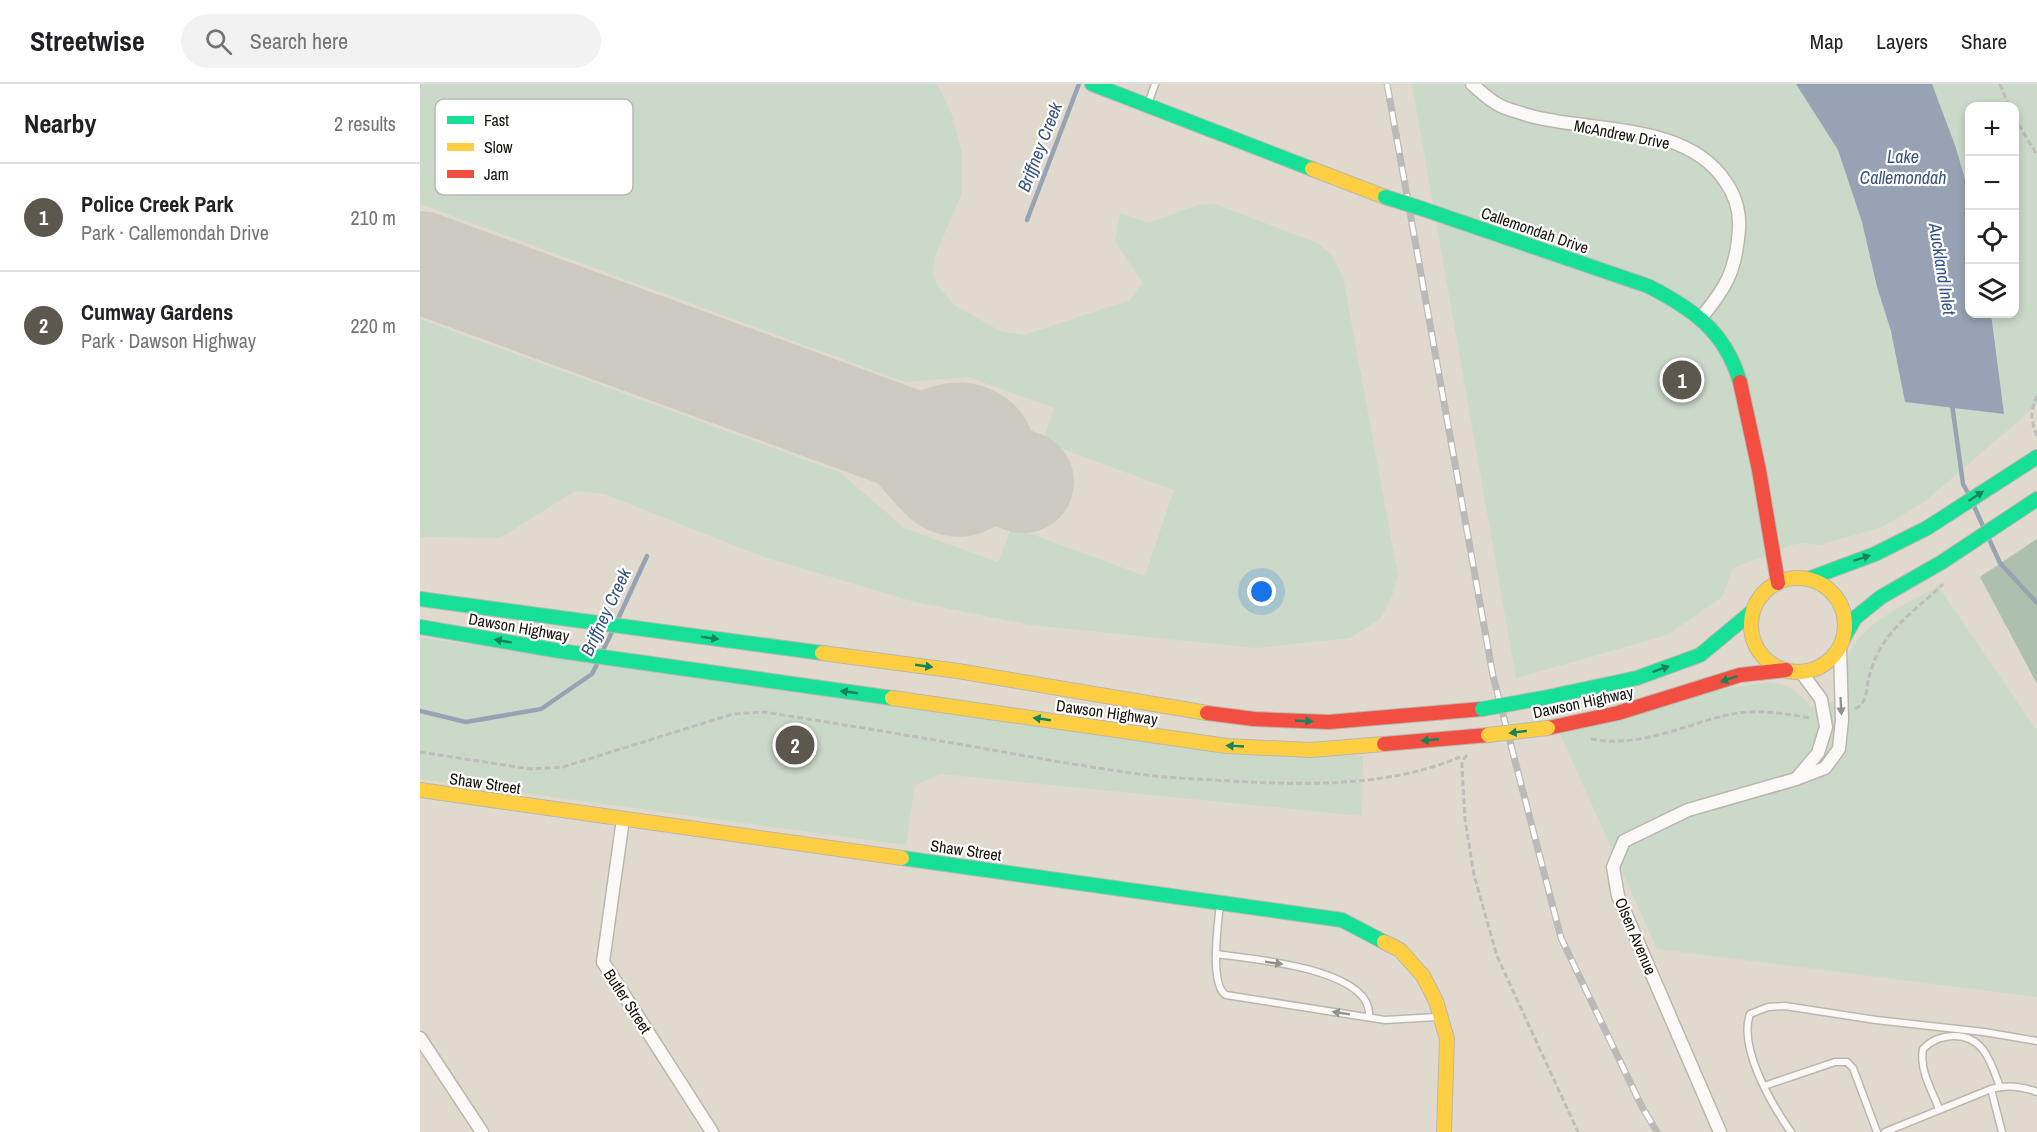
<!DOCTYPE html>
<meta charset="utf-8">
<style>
:root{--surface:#fff;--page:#f2f2f2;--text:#202124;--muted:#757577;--line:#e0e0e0;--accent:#5c584e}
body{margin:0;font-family:"Archivo Narrow",sans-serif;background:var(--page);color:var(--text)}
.controls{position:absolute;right:18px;top:18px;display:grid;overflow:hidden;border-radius:12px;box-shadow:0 3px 9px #0003}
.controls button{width:54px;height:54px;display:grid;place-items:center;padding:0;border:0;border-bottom:2px solid var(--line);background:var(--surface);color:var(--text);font:30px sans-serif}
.you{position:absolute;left:842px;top:508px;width:21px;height:21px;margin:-15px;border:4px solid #fff;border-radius:50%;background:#1a73e8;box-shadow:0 0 0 9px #1a73e833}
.badge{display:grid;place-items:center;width:39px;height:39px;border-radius:50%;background:var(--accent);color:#fff;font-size:20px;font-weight:700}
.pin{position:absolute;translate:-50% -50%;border:3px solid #fff;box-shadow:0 2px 6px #0006}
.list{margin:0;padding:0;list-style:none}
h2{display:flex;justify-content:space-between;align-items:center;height:78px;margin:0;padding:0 24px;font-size:26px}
h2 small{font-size:20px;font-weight:400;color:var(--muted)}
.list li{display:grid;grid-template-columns:39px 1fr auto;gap:18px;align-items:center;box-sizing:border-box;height:108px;padding:0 24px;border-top:2px solid var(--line)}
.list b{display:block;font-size:22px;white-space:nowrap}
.list p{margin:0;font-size:20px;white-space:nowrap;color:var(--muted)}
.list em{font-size:20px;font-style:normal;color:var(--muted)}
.icon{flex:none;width:33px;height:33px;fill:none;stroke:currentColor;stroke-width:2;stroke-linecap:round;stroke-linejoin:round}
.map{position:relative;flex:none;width:1617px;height:1048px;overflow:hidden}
header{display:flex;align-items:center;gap:36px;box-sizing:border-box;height:84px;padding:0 30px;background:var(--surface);border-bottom:2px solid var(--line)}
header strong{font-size:28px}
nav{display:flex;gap:33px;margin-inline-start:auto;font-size:21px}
.search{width:420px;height:54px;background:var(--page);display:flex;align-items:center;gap:15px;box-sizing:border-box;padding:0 21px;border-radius:33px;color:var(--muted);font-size:22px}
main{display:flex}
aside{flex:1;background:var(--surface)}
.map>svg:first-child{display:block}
.green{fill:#cbd9c9}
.forest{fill:#adbfad}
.water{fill:#97a3b4}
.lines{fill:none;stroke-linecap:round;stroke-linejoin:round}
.stream{stroke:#97a3b4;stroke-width:4.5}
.taxiway{stroke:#cdcac2;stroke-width:40}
.runway{stroke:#cdcac2;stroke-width:102}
.lane-casing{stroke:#bbb7ae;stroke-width:9}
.street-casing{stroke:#bbb7ae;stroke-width:15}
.fast-casing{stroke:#bbb7ae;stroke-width:16}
.slow-casing{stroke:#bbb7ae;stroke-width:16}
.jam-casing{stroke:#bbb7ae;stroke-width:16}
.path{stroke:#bfbdb9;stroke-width:3;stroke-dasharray:6 3;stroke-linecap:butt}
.lane{stroke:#faf9f8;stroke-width:6}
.street{stroke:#faf9f8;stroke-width:12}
.fast{stroke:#16e098;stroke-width:14}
.slow{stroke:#ffcf43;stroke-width:14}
.jam{stroke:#f24e42;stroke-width:14}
.rail-casing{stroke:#bbbab7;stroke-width:7}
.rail{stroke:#fff;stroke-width:4.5;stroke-dasharray:14;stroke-linecap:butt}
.fast-bridge-casing{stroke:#bbb7ae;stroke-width:16;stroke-linecap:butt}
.slow-bridge-casing{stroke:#bbb7ae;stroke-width:16;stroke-linecap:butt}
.fast-bridge{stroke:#16e098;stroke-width:14}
.slow-bridge{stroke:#ffcf43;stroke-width:14}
.oneway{fill:#168358}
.oneway2{fill:#93918d}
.labels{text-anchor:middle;stroke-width:4.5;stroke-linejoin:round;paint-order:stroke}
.street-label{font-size:16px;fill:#15120a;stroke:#fff}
.water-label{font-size:18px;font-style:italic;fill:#375480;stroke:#fff}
.key{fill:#fff;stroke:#b9b8b6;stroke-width:1.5}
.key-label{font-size:16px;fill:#15120a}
</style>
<header>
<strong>Streetwise</strong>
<div class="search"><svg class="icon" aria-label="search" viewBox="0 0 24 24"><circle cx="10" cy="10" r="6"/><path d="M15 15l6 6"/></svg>Search here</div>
<nav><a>Map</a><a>Layers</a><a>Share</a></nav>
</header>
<main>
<aside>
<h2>Nearby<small>2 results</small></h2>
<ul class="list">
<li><span class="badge">1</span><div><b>Police Creek Park</b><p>Park · Callemondah Drive</p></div><em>210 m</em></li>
<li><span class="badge">2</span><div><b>Cumway Gardens</b><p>Park · Dawson Highway</p></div><em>220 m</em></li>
</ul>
</aside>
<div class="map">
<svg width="1617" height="1048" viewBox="0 0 1617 1048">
<rect width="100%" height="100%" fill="#dfdacd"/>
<g class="green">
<path d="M 0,0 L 515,0 L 520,5 L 532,31 L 542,69 L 542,109 L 515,172 L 513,190 L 517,201 L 534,221 L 580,247 L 604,251 L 710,216 L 723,199 L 695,158 L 700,129 L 729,139 L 777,121 L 795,120 L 897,159 L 912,171 L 923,193 L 978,492 L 972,512 L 960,535 L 929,554 L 836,564 L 611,541 L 495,518 L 344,473 L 184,410 L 155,407 L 80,454 L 0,453 L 0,235 L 421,389 L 484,444 L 578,478 L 592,443 L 725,492 L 754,406 L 623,358 L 634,324 L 548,293 L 485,298 L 0,120 Z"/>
<path d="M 992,0 L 1376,0 L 1418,66 L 1442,138 L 1457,203 L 1471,247 L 1583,330 L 1571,230 L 1594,230 L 1594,22 L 1550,22 L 1549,109 L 1536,64 L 1512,0 L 1617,0 L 1617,321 L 1504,418 L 1462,443 L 1400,461 L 1383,459 L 1372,461 L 1313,484 L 1302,513 L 1247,551 L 1096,594 Z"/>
<path d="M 1518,502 L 1615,644 L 1617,644 L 1617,913 L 1237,865 L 1140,650 L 1290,607 L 1349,598 L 1368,602 L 1386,616 L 1391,624 L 1428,613 C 1427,602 1425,591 1426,581 C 1432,542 1488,520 1518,502 Z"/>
<path d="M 0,554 L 943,672 L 942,732 L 521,690 L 495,701 L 486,761 L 0,695 Z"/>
</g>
<path class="forest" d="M 1617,455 L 1617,600 L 1560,493 Z"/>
<path class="water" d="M 1376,0 L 1512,0 L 1536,64 L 1549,109 L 1550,230 L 1571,230 L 1584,330 L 1485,318 L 1471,247 L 1457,203 L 1442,138 L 1418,66 Z"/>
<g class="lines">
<g class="stream">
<path d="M 607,136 L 659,0"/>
<path d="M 1532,320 L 1543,400 L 1548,409"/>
<path d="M 1554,422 L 1563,442"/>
<path d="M 1569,455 L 1580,479 L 1617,519"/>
<path d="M 198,535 L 227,472"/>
<path d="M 182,568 L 192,548"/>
<path d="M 0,627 L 46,638 L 121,625 L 172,590 L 178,578"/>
</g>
<path class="taxiway" d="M 349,306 L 439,337 C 481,349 518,306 559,322 C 634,351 580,464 509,424 C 497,416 487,402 477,391 C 460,372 442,353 425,333"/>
<path class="runway" d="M 0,178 L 603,398"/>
<defs>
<g id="lane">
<path d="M 728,20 L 735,0"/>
<path d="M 800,820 C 798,839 789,901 806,911 L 965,936 L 1017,933"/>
<path d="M 796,870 C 830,875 954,884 949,933"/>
<path d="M 1344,1002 L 1415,978 L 1427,978 L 1433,984 L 1457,1048"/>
<path d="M 1571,1005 L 1582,1048"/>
<path d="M 1519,1025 C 1512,1006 1499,986 1503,965 C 1512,956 1520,953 1533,952 C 1564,951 1571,979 1580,1003"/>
<path d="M 1371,1048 C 1352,1021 1318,964 1330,930 L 1348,923 L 1365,922 L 1456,936 L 1564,948 L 1617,957"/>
<path d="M 1465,1048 L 1571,1005 C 1588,1001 1601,1002 1617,1008"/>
</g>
<g id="street">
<path d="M 1052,0 C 1061,8 1070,17 1081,22 C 1089,26 1099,28 1107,31 C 1169,49 1265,37 1305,97 C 1315,111 1320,128 1319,145 C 1316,186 1307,203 1280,235"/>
<path d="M 1377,694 L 1398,669 L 1406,643 L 1401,615 L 1381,588"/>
<path d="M 203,735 L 183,878 L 292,1048"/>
<path d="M 0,954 L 62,1048"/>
<path d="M 1300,1048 L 1198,812 L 1193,783 L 1204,757 L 1268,726 L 1376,695 L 1405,684 L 1419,665 L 1422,636 L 1420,564"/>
</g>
<g id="fast">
<path d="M 672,0 L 892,85"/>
<path d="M 1003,125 L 1228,202 C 1273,225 1305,247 1320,298"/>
<path d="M 1388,495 L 1455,470 L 1507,444 L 1617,373"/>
<path d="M 0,515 L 402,569"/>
<path d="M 0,543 L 140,567 L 472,614"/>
<path d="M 1423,555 L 1435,534 L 1461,513 L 1522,478 L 1617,415"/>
<path d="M 1123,614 L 1217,594 L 1280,571 L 1333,527"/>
<path d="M 482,774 L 922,836 L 964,858"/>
</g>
<g id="slow">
<path d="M 892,85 L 965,113"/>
<circle cx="1378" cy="541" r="47"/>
<path d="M 402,569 L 538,587 L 787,629"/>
<path d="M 472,614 L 807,662 L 891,666 L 964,660"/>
<path d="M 0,706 L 482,774"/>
<path d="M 964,858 L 980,866 L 1003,892 L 1016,917 L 1027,955 L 1024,1048"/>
</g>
<g id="jam">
<path d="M 1320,298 L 1339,386 L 1358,499"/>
<path d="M 787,629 L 834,635 L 909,638 L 1062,625"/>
<path d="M 1128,644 L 1198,629 L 1320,591 L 1366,586"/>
<path d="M 964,660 L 1068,651"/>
</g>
</defs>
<use href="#lane" class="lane-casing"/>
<use href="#street" class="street-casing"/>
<use href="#fast" class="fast-casing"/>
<use href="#slow" class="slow-casing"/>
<use href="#jam" class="jam-casing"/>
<g class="path">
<path d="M 1580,0 L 1589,22"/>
<path d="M 1594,33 L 1617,71"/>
<path d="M 1617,352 C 1611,338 1610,327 1617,312"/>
<path d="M 1435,625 C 1448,619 1446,605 1449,593 C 1451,585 1455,574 1459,567 C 1473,540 1502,521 1523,500"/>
<path d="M 1171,655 C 1216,664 1260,643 1303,632 C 1334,624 1360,629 1391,634"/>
<path d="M 0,668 L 110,685 L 143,683 L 313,630 L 344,628 C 413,639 481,650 550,662 C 611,673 672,684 734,692 C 766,695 798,696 829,698 C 900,701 973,701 1040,673"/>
<path d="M 1047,671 L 1042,677 L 1042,683 L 1045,736 L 1054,791 L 1077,872 L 1158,1048"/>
</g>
<use href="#lane" class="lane"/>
<use href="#street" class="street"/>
<use href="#fast" class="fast"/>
<use href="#slow" class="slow"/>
<use href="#jam" class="jam"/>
<defs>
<path id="rail" d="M 967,0 L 1073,592 L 1141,854 L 1221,1021 L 1237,1048"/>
</defs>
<use href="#rail" class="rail-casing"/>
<use href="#rail" class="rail"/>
<defs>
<g id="fast-bridge">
<path d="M 965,113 L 1003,125"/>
<path d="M 1062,625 L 1123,614"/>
</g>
<path id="slow-bridge" d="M 1068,651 L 1128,644"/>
</defs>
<use href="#fast-bridge" class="fast-bridge-casing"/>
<use href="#slow-bridge" class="slow-bridge-casing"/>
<use href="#fast-bridge" class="fast-bridge"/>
<use href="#slow-bridge" class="slow-bridge"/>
</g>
<defs><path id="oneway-solid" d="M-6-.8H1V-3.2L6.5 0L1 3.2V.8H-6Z" transform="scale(1.5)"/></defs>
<g class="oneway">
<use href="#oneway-solid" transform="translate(1556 412) rotate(-33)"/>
<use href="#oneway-solid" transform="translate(1442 474) rotate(-18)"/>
<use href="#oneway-solid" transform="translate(290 554) rotate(8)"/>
<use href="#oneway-solid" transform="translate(83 557) rotate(-170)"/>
<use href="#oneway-solid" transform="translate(504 582) rotate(8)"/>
<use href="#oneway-solid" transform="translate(1241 585) rotate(-20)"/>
<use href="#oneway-solid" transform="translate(1309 595) rotate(162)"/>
<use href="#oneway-solid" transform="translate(429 608) rotate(-172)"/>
<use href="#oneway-solid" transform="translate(622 635) rotate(-172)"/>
<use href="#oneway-solid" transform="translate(884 637) rotate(3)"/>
<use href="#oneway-solid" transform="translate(1098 648) rotate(173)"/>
<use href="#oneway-solid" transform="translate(1010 656) rotate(175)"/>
<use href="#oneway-solid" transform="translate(815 662) rotate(-177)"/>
</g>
<g class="oneway2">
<use href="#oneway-solid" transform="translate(1421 622) rotate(87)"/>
<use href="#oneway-solid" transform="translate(854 879) rotate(8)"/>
<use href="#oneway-solid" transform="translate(921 929) rotate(-171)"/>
</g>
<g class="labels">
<g class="street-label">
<text transform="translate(1202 50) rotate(11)" y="6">McAndrew Drive</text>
<text transform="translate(1115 146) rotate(19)" y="6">Callemondah Drive</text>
<text transform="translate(99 543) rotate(10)" y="6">Dawson Highway</text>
<text transform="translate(1163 618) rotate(-12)" y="6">Dawson Highway</text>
<text transform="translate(687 628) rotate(8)" y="6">Dawson Highway</text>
<text transform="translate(65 699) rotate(8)" y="6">Shaw Street</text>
<text transform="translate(546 766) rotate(8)" y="6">Shaw Street</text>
<text transform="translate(1216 852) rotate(67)" y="6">Olsen Avenue</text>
<text transform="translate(208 917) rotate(57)" y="6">Butler Street</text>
</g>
<g class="water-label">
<text transform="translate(620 63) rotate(-69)" y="6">Briffney Creek</text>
<text x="1483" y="79">Lake<tspan x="1483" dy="21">Callemondah</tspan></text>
<text transform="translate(1522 185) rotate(81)" y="6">Auckland Inlet</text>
<text transform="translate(186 528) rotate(-65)" y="6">Briffney Creek</text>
</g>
</g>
<rect x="15" y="15" width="198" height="96" rx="9" class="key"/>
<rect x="27" y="32" width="27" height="8" fill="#16e098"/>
<rect x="27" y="59" width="27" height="8" fill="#ffcf43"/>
<rect x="27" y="86" width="27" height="8" fill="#f24e42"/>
<g class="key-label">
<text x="64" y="42">Fast</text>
<text x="64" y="69">Slow</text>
<text x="64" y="96">Jam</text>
</g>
</svg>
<div class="controls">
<button>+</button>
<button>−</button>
<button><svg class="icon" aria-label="locate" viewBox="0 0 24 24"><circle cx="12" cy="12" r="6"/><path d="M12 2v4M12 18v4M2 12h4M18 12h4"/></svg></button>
<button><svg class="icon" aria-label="layers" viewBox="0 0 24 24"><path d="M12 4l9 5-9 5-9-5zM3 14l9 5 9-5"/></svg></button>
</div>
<div class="you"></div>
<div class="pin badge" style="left:1262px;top:296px">1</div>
<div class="pin badge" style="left:375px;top:661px">2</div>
</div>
</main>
